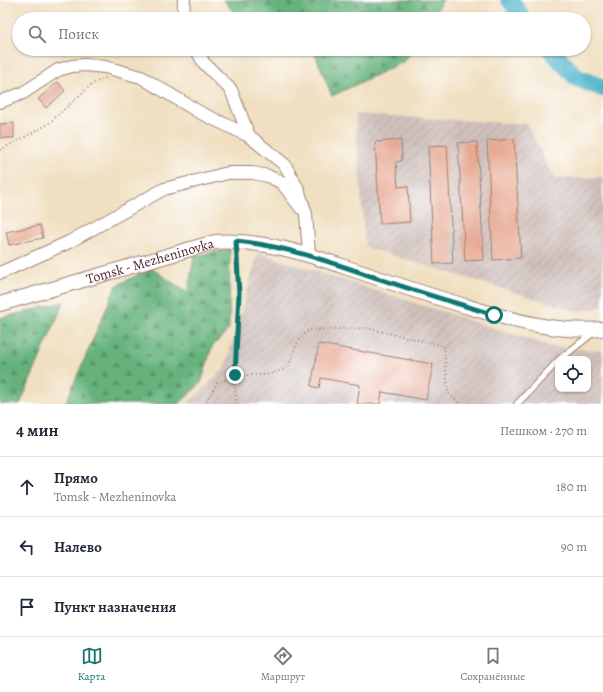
<!DOCTYPE html>
<html lang="ru">
<meta charset="utf-8">
<style>
:root{--surface:#fff;--page:#f2f2f3;--text:#1f2937;--muted:#747a83;--line:#e0e1e3;--accent:#0f766e}
body{margin:0;font-family:Alegreya,serif;background:var(--page);color:var(--text)}
.controls{position:absolute;right:12px;bottom:12px;display:grid;overflow:hidden;border-radius:8px;box-shadow:0 1px 3px #0004}
.controls button{width:36px;height:36px;display:grid;place-items:center;padding:0;border:0;border-bottom:1px solid var(--line);background:var(--surface);color:var(--text);font:20px sans-serif}
.stop{position:absolute;width:12px;height:12px;margin:-9px;border:3px solid #0f766e;border-radius:50%;background:#fff}
.stop.end{background:#0f766e;border-color:#fff;box-shadow:0 1px 4px #0008}
.list{margin:0;padding:0;list-style:none}
h2{display:flex;justify-content:space-between;align-items:center;height:52px;margin:0;padding:0 16px;font-size:17px}
h2 small{font-size:13px;font-weight:400;color:var(--muted)}
.list li{display:grid;grid-template-columns:26px 1fr auto;gap:12px;align-items:center;box-sizing:border-box;height:60px;padding:0 16px;border-top:1px solid var(--line)}
.list b{display:block;font-size:15px;white-space:nowrap}
.list p{margin:0;font-size:13px;white-space:nowrap;color:var(--muted)}
.list em{font-size:13px;font-style:normal;color:var(--muted)}
.icon{flex:none;width:22px;height:22px;fill:none;stroke:currentColor;stroke-width:2;stroke-linecap:round;stroke-linejoin:round}
.map{position:relative;flex:none;width:603px;height:404px;overflow:hidden}
.search{position:absolute;background:var(--surface);box-shadow:0 1px 3px #0004;left:12px;right:12px;top:12px;height:44px;display:flex;align-items:center;gap:10px;box-sizing:border-box;padding:0 14px;border-radius:22px;color:var(--muted);font-size:15px}
.sheet{height:232px;background:var(--surface)}
nav{display:flex;justify-content:space-around;align-items:center;box-sizing:border-box;height:56px;border-top:1px solid var(--line);background:var(--surface);font-size:11px;color:var(--muted)}
nav a{display:grid;justify-items:center;gap:2px}
nav .on{color:var(--accent)}
.map>svg:first-child{display:block}
.industrial{fill:url(#industrial-furrows);fill-rule:evenodd}
.forest{fill:url(#forest-firs);stroke:#586853}
.lines{fill:none;stroke-linecap:round;stroke-linejoin:round}
.river{stroke:#49b2c7;stroke-width:18}
.building{fill:#e7a992}
.service-casing{stroke:#9d7f76;stroke-width:8}
.minor-casing{stroke:#9d7f76;stroke-width:14}
.tertiary-casing{stroke:#9d7f76;stroke-width:16}
.path{stroke:#9d7f76;stroke-width:2;stroke-dasharray:1 3;stroke-linecap:butt}
.service{stroke:#fff;stroke-width:6}
.minor{stroke:#fff;stroke-width:12}
.tertiary{stroke:#fff;stroke-width:14}
.route{stroke:#0f766e;stroke-width:5}
.labels{text-anchor:middle;stroke-width:3;stroke-linejoin:round;paint-order:stroke}
.street-label{font-size:14px;fill:#4a1f2b;stroke:#fff}
</style>
<div class="map">
<svg width="603" height="404" viewBox="0 0 603 404">
<defs>
<pattern id="industrial-furrows" width="10" height="10" patternUnits="userSpaceOnUse"><rect width="10" height="10" fill="#cfc0bb"/><path d="M-1 1l2-2M0 10L10 0M9 11l2-2" fill="none" stroke="#b3a5a1"/></pattern>
<pattern id="forest-firs" width="22" height="20" patternUnits="userSpaceOnUse"><rect width="22" height="20" fill="#65b27b"/><path d="M5 1l3.5 6h-7zM16 11l3.5 6h-7z" fill="#559065"/></pattern>
</defs>
<rect width="100%" height="100%" fill="#fff"/>
<filter id="ink" filterUnits="userSpaceOnUse"><feTurbulence type="fractalNoise" baseFrequency=".025" numOctaves="2"/><feDisplacementMap in="SourceGraphic" scale="8" xChannelSelector="R" yChannelSelector="G"/><feConvolveMatrix kernelMatrix="1 2 1 2 8 2 1 2 1" color-interpolation-filters="sRGB"/></filter>
<filter id="wash" filterUnits="userSpaceOnUse"><feTurbulence type="fractalNoise" baseFrequency=".012" numOctaves="4" result="noise"/><feDisplacementMap in="SourceGraphic" scale="16" xChannelSelector="R" yChannelSelector="G"/><feGaussianBlur stdDeviation="0.9" result="paint"/><feColorMatrix in="noise" values="0 0 0 0 0 0 0 0 0 0 0 0 0 0 0 0 0 1.4 0 .05"/><feComposite in="paint" operator="in"/></filter>
<g filter="url(#wash)">
<rect width="100%" height="100%" fill="#f0dfc0"/>
<g class="industrial">
<path d="M 355,114 L 527,124 L 554,179 L 603,177 L 603,307 L 576,311 L 365,247 Z"/>
<path d="M 258,253 L 550,346 L 603,351 L 603,404 L 187,404 L 225,368 ZM 558,359 L 588,359 L 588,389 L 558,389 Z"/>
</g>
<g class="forest">
<path d="M 224,0 L 443,0 L 431,19 L 239,19 Z"/>
<path d="M 311,49 L 412,49 L 405,61 L 332,96 L 313,49 Z"/>
<path d="M 230,249 L 229,329 L 212,347 L 201,383 L 179,404 L 65,404 L 116,286 L 151,268 L 188,293 L 194,256 Z"/>
<path d="M 64,302 L 20,404 L 0,404 L 0,318 Z"/>
</g>
<g class="lines">
<g class="river">
<path d="M 510,0 L 523,19"/>
<path d="M 550,49 L 577,78 L 603,88"/>
</g>
</g>
<g id="blocks">
<g class="building">
<path d="M 58,82 L 65,91 L 46,108 L 38,99 Z"/>
<path d="M 14,123 L 14,138 L 0,138 L 0,124 Z"/>
<path d="M 514,139 L 521,258 L 493,260 L 487,141 Z"/>
<path d="M 401,140 L 402,161 L 396,162 L 398,187 L 408,186 L 410,222 L 380,224 L 375,142 Z"/>
<path d="M 477,142 L 484,260 L 465,261 L 458,143 Z"/>
<path d="M 447,145 L 453,263 L 434,264 L 428,146 Z"/>
<path d="M 40,225 L 43,238 L 9,245 L 6,232 Z"/>
<path d="M 319,344 L 433,364 L 426,400 L 382,392 L 380,404 L 357,404 L 360,385 L 321,378 L 319,388 L 311,386 Z"/>
</g>
</g>
</g>
<g filter="url(#ink)">
<use href="#blocks" fill-opacity="0" stroke="#9d7f76" stroke-width="1"/>
<g class="lines">
<defs>
<g id="service">
<path d="M 560,359 L 594,332"/>
<path d="M 517,404 L 558,361"/>
</g>
<g id="minor">
<path d="M 183,19 L 184,0"/>
<path d="M 196,49 L 204,63 L 231,90 L 249,136"/>
<path d="M 0,102 L 23,93 L 58,70 L 72,66 L 85,65 L 105,67 L 141,77 L 199,112 L 249,136 L 285,165 L 298,189 L 306,214 L 309,255"/>
<path d="M 0,273 L 69,242 L 164,189 L 228,173 L 253,173 L 268,176 L 282,183 L 301,208"/>
</g>
<g id="tertiary">
<path id="s1" d="M 0,304 L 215,242 C 261,239 304,253 348,268 C 389,282 430,296 472,308 C 515,321 558,333 603,329"/>
</g>
</defs>
<use href="#service" class="service-casing"/>
<use href="#minor" class="minor-casing"/>
<use href="#tertiary" class="tertiary-casing"/>
<g class="path">
<path d="M 0,150 L 47,125 L 92,84 L 106,78"/>
<path d="M 205,404 L 217,383 L 235,375 L 266,375 L 288,368 L 298,341 L 308,330 L 367,328 L 444,346 L 448,393 L 461,404"/>
<path d="M 237,404 L 234,383 L 239,294 L 237,254"/>
</g>
<use href="#service" class="service"/>
<use href="#minor" class="minor"/>
<use href="#tertiary" class="tertiary"/>
</g>
</g>
<g class="lines" filter="url(#ink)">
<path class="route" d="M 235,375 L 239,294 L 236,241 C 286,246 333,263 380,279 C 418,292 456,303 494,315"/>
</g>
<g class="labels">
<g class="street-label">
<text dy="5" stroke="none"><textPath href="#s1" startOffset="156">Tomsk - Mezheninovka</textPath></text>
</g>
</g>
</svg>
<div class="controls">
<button><svg class="icon" aria-label="locate" viewBox="0 0 24 24"><circle cx="12" cy="12" r="6"/><path d="M12 2v4M12 18v4M2 12h4M18 12h4"/></svg></button>
</div>
<div class="stop" style="left:494px;top:315px"></div>
<div class="stop end" style="left:235px;top:375px"></div>
<div class="search"><svg class="icon" aria-label="search" viewBox="0 0 24 24"><circle cx="10" cy="10" r="6"/><path d="M15 15l6 6"/></svg>Поиск</div>
</div>
<section class="sheet">
<h2>4 мин<small>Пешком · 270 m</small></h2>
<ul class="list">
<li><svg class="icon" aria-label="ahead" viewBox="0 0 24 24"><path d="M12 20V5M6 11l6-6 6 6"/></svg><div><b>Прямо</b><p>Tomsk - Mezheninovka</p></div><em>180 m</em></li>
<li><svg class="icon" aria-label="left" viewBox="0 0 24 24"><path d="M17 20v-9H6M10 6l-5 5 5 5"/></svg><div><b>Налево</b></div><em>90 m</em></li>
<li><svg class="icon" aria-label="arrive" viewBox="0 0 24 24"><path d="M6 21V4h12l-3 4 3 4H6"/></svg><div><b>Пункт назначения</b></div></li>
</ul>
</section>
<nav>
<a class="on"><svg class="icon" aria-label="map" viewBox="0 0 24 24"><path d="M3 6l6-2 6 2 6-2v14l-6 2-6-2-6 2zM9 4v14M15 6v14"/></svg>Карта</a>
<a><svg class="icon" aria-label="directions" viewBox="0 0 24 24"><path d="M12 3l9 9-9 9-9-9zM9 14v-3h6M13 9l2 2-2 2"/></svg>Маршрут</a>
<a><svg class="icon" aria-label="saved" viewBox="0 0 24 24"><path d="M7 4h10v16l-5-4-5 4z"/></svg>Сохранённые</a>
</nav>
